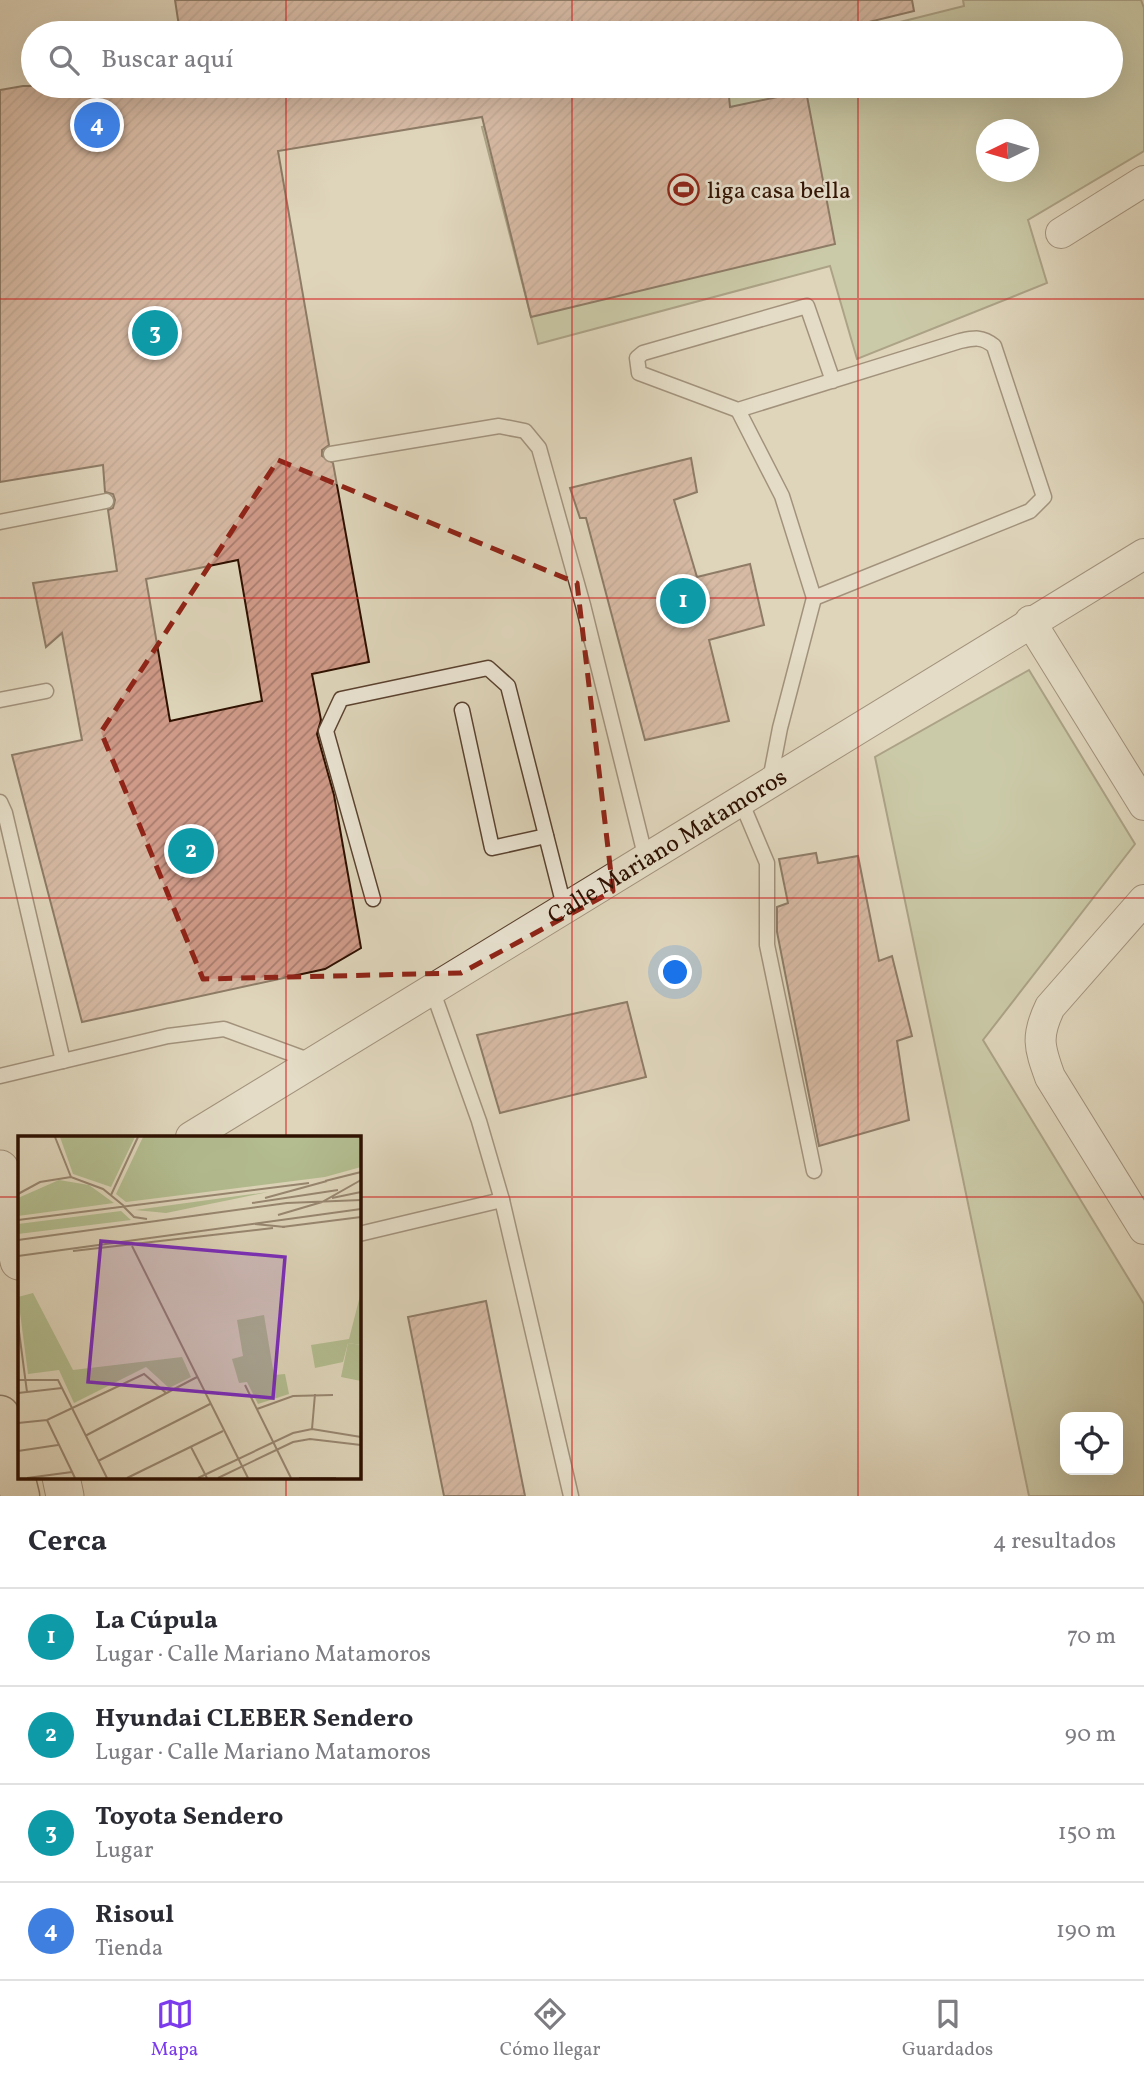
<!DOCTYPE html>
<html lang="es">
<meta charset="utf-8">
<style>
:root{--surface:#fff;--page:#f7f7f7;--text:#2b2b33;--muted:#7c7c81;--line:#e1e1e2;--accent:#7c3aed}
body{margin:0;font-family:Vollkorn,serif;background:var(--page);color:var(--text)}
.controls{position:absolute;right:21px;bottom:21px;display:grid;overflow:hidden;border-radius:14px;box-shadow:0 7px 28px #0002}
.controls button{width:63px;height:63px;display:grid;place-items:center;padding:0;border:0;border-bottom:2px solid var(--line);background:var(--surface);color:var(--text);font:35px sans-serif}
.compass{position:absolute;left:976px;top:119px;width:63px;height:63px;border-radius:50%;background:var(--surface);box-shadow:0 7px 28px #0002;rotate:265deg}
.you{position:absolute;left:676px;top:973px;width:24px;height:24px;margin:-18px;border:5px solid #fff;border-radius:50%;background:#1a73e8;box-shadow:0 0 0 10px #1a73e833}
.badge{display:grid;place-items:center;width:46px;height:46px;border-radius:50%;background:var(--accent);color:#fff;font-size:23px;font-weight:700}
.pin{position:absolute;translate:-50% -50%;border:4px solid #fff;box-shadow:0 2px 7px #0006}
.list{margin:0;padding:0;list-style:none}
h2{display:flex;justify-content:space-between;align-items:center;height:91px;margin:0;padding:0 28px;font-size:30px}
h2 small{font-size:23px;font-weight:400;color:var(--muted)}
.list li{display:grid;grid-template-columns:46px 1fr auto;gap:21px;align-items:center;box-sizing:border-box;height:98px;padding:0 28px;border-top:2px solid var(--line)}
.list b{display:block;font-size:26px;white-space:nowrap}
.list p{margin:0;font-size:23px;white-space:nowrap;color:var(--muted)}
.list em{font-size:23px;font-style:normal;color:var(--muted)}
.icon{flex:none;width:38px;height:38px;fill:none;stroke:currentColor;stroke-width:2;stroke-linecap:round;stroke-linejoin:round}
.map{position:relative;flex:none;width:1144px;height:1496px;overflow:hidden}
.search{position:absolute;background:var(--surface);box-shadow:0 7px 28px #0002;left:21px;right:21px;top:21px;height:77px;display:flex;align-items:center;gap:18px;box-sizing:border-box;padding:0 24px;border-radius:38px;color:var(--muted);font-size:26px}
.sheet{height:483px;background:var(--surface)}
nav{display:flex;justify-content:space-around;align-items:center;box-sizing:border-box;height:98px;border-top:2px solid var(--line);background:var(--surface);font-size:19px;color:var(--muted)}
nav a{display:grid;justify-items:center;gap:4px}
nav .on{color:var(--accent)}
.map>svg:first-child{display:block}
.park{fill:#b3bd90;stroke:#706648;stroke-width:2;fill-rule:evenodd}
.building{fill:url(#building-hatch);stroke:#2e1001;stroke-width:2;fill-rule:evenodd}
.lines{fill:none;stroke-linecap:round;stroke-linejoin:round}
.service-casing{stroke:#5a4230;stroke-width:17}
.minor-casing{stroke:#5a4230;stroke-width:32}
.tertiary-casing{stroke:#5a4230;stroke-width:39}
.primary-casing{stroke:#2e1001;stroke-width:41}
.service{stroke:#eae4d3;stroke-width:14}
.minor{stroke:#eae4d3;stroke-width:30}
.tertiary{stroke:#eae4d3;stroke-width:37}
.primary{stroke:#dfd6bb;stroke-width:38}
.marked{fill:none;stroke:#8f2418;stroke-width:5;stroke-dasharray:14 9;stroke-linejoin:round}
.grid{fill:none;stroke:#d62828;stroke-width:2;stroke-opacity:0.55}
.labels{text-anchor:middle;stroke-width:5;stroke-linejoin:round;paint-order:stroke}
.poi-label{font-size:24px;fill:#2e1001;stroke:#eae4d3;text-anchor:start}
.street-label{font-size:24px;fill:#2e1001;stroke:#eae4d3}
.inset-road{fill:none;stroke:#988771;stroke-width:2}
.view{fill:#7b2cbf;fill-opacity:0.15;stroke:#7b2cbf;stroke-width:3.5}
.inset-edge{fill:none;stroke:#2e1001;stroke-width:3.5}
</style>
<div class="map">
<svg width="1144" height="1496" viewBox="0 0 1144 1496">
<defs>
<pattern id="building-hatch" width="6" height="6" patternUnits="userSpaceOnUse" patternTransform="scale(1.75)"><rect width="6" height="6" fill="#cf9a88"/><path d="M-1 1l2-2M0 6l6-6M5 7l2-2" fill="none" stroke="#a87c6d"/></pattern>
</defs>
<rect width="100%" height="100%" fill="#dfd6bb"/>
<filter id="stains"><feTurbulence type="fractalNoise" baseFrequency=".00286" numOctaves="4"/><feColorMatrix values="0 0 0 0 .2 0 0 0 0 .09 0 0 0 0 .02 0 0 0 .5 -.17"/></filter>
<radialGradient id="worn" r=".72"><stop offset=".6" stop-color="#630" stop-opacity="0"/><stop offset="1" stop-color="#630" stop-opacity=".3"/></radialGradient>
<g class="park">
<path d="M 963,0 L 1141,0 L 1144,8 L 1144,151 L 1028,220 L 1047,283 L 857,359 L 830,266 L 538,344 L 482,127 L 646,86 L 1111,86 L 1111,33 L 856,33 L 964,6 ZM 986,130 L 1028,130 L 1028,172 L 986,172 Z"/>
<path d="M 1029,670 L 1135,844 L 983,1040 L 1144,1304 L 1144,1496 L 1029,1496 L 875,757 ZM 1118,1417 L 1118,1470 L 1065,1470 L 1065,1417 Z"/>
</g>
<g class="building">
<path d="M 175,0 L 912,0 L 914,11 L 824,33 L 180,33 Z"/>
<path d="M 23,86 L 728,86 L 730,107 L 806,91 L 835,244 L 531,317 L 482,117 L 278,151 L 329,445 L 322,450 L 322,456 L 333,463 L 369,662 L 312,674 L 321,720 L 317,734 L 334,795 L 361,948 L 325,969 L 82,1022 L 12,755 L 82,740 L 62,633 L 46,647 L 33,583 L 117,571 L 108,510 L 113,508 L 115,500 L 113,494 L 105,492 L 103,465 L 0,482 L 0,90 ZM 238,560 L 262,701 L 170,721 L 146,579 Z"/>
<path d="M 691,458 L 697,492 L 674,500 L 697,577 L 750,564 L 764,625 L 709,640 L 729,721 L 645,740 L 586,518 L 580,518 L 570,488 Z"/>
<path d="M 816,853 L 818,863 L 858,856 L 879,961 L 892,956 L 912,1036 L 897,1041 L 909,1120 L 819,1146 L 777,932 L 777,907 L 788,903 L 779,859 Z"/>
<path d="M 627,1002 L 646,1077 L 500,1113 L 477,1035 Z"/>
<path d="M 486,1301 L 525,1496 L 444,1496 L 408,1317 Z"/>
</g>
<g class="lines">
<defs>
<g id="service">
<path d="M 738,410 L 782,496 L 814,598 L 780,728 L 770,780"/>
<path d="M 331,454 L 499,426 L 525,431 L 539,448 L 583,605 L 646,859"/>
<path d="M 0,522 L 106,501"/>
<path d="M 814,598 L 1030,511 L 1044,497 L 994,346 C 982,336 974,338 960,341 L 738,410 L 639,373 L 637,358 L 643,353 L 807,306 L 833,381"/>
<path d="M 0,700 L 46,691"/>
<path d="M 462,710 L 492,848 L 546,836"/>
<path d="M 740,799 L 767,863 L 767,945 L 814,1171"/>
<path d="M 0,802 L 5,813 L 63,1061"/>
<path d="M 373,899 L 326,731 L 341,699 L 488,668 L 508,686 L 565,910"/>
<path d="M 433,992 L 479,1121 L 502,1200 L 571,1496"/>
<path d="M 0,1076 L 168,1036 L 224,1029 L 314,1062"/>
<path d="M 359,1234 L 502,1200"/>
</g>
<g id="minor">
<path d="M 1061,233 L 1144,181"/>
<path d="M 1030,621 L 1144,805"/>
<path d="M 1144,900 L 1050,1007 C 1036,1036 1039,1047 1050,1077 L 1144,1229"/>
<path id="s1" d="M 191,1137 L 1144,554"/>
</g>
<g id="tertiary">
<path d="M 0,1169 L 19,1261"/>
<path d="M 61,1477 L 65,1496"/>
</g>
<path id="primary" d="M 0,1415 L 20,1496"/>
</defs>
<use href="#service" class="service-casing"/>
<use href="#minor" class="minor-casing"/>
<use href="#tertiary" class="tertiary-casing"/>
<use href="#primary" class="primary-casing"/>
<use href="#service" class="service"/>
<use href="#minor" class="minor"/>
<use href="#tertiary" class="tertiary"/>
<use href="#primary" class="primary"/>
</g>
<path d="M0 0H1144V1496H0ZM 278,460 L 577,583 L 613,891 L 461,973 L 203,979 L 101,732 Z" fill="#dfd6bb" fill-opacity=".55" fill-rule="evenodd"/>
<path class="marked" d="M 278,460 L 577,583 L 613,891 L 461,973 L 203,979 L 101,732 Z"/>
<path class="grid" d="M 286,0 L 286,33M 572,0 L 572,33M 858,0 L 858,33M 286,86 L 286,1137M 572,86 L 572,1496M 858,86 L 858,1496M 0,299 L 1144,299M 0,598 L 1144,598M 0,898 L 1144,898M 0,1197 L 19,1197M 359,1197 L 1144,1197M 286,1477 L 286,1496"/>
<defs>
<symbol id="stadium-ring" viewBox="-11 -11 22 22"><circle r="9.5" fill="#eae4d3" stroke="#8f2418" stroke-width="1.5"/><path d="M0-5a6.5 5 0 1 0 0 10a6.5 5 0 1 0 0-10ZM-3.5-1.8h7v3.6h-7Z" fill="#8f2418"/></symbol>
</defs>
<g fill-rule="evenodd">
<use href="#stadium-ring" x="666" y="172" width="35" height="35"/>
</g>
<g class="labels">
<g class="poi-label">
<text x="707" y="198">liga casa bella</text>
</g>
<g class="street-label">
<text dy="8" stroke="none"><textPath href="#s1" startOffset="558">Calle Mariano Matamoros</textPath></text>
</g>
</g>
<g transform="translate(18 1136)">
<rect width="343" height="343" fill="#dfd6bb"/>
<path d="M 42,1 L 117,1 L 93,51 L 55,38 ZM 125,1 L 343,1 L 343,31 L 307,41 L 108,66 L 98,58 ZM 41,44 L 71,49 L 96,67 L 0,80 L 0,62 ZM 250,56 L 148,77 L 117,74 ZM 103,75 L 113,84 L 0,98 L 0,88 ZM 343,156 L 343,209 L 330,207 L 325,226 L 297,232 L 293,209 L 331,203 Z" fill="#b3bd90"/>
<path d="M 15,157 L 55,234 L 164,221 L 173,241 L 151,252 L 128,231 L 56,267 L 41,234 L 10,238 L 0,161 ZM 246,179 L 256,239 L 267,238 L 271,258 L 240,268 L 229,246 L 221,247 L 214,223 L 225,220 L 219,184 ZM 330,207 L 343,209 L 343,245 L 323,241 Z" fill="#b3bd90"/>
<path class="inset-road" d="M 37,1 L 53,41M 307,45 L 343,36M 0,58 L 22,46 L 53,41 L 85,53 L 106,70M 93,59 L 120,1M 247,62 L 309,45M 314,62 L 343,56M 234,67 L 320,54M 106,71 L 116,81 L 129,83M 260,79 L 304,66 L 343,44M 0,84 L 291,47M 237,88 L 267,91M 264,91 L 343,81M 0,104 L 269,67 L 343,64M 114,110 L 230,342M 55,115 L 255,92M 0,120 L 343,73M 0,188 L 9,256M 0,244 L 40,244 L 89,342M 227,249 L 273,342M 0,257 L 44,252M 239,273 L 275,260 L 315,259M 29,284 L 57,342M 0,287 L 29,284 L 126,238 L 148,257M 294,293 L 297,258M 67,300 L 179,241M 173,311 L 189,342M 0,315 L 40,309M 80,325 L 192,268M 9,342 L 54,336M 109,342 L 205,295M 180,342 L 275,297 L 294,293 L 343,301M 200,342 L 275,306 L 292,303 L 343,309M 281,342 L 318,342"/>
<path class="view" d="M 83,105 L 267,121 L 255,262 L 70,246 Z"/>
<rect width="343" height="343" class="inset-edge"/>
</g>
<rect width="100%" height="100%" filter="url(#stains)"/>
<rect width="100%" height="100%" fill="url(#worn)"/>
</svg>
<div class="controls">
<button><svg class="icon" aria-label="locate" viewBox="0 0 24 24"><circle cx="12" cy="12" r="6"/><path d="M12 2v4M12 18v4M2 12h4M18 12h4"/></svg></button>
</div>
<svg class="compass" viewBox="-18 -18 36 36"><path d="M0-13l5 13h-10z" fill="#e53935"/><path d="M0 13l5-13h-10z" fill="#7c7c81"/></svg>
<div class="you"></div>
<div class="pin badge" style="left:683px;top:601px;background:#0f9aa8">1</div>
<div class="pin badge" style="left:191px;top:851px;background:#0f9aa8">2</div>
<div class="pin badge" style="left:155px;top:333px;background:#0f9aa8">3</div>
<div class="pin badge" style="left:97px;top:125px;background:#3f7fe0">4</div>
<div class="search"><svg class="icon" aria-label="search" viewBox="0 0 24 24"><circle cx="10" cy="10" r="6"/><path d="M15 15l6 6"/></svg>Buscar aquí</div>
</div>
<section class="sheet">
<h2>Cerca<small>4 resultados</small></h2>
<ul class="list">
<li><span class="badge" style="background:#0f9aa8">1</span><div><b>La Cúpula</b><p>Lugar · Calle Mariano Matamoros</p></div><em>70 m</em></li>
<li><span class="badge" style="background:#0f9aa8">2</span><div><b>Hyundai CLEBER Sendero</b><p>Lugar · Calle Mariano Matamoros</p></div><em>90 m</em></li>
<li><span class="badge" style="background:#0f9aa8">3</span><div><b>Toyota Sendero</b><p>Lugar</p></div><em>150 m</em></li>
<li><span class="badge" style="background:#3f7fe0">4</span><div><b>Risoul</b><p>Tienda</p></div><em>190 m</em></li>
</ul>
</section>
<nav>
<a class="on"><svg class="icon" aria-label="map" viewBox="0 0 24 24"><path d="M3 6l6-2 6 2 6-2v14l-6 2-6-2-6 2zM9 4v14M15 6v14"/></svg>Mapa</a>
<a><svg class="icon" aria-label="directions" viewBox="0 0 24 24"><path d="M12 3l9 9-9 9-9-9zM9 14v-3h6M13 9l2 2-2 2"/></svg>Cómo llegar</a>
<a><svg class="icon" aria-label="saved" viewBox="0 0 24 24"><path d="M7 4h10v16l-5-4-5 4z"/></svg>Guardados</a>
</nav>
